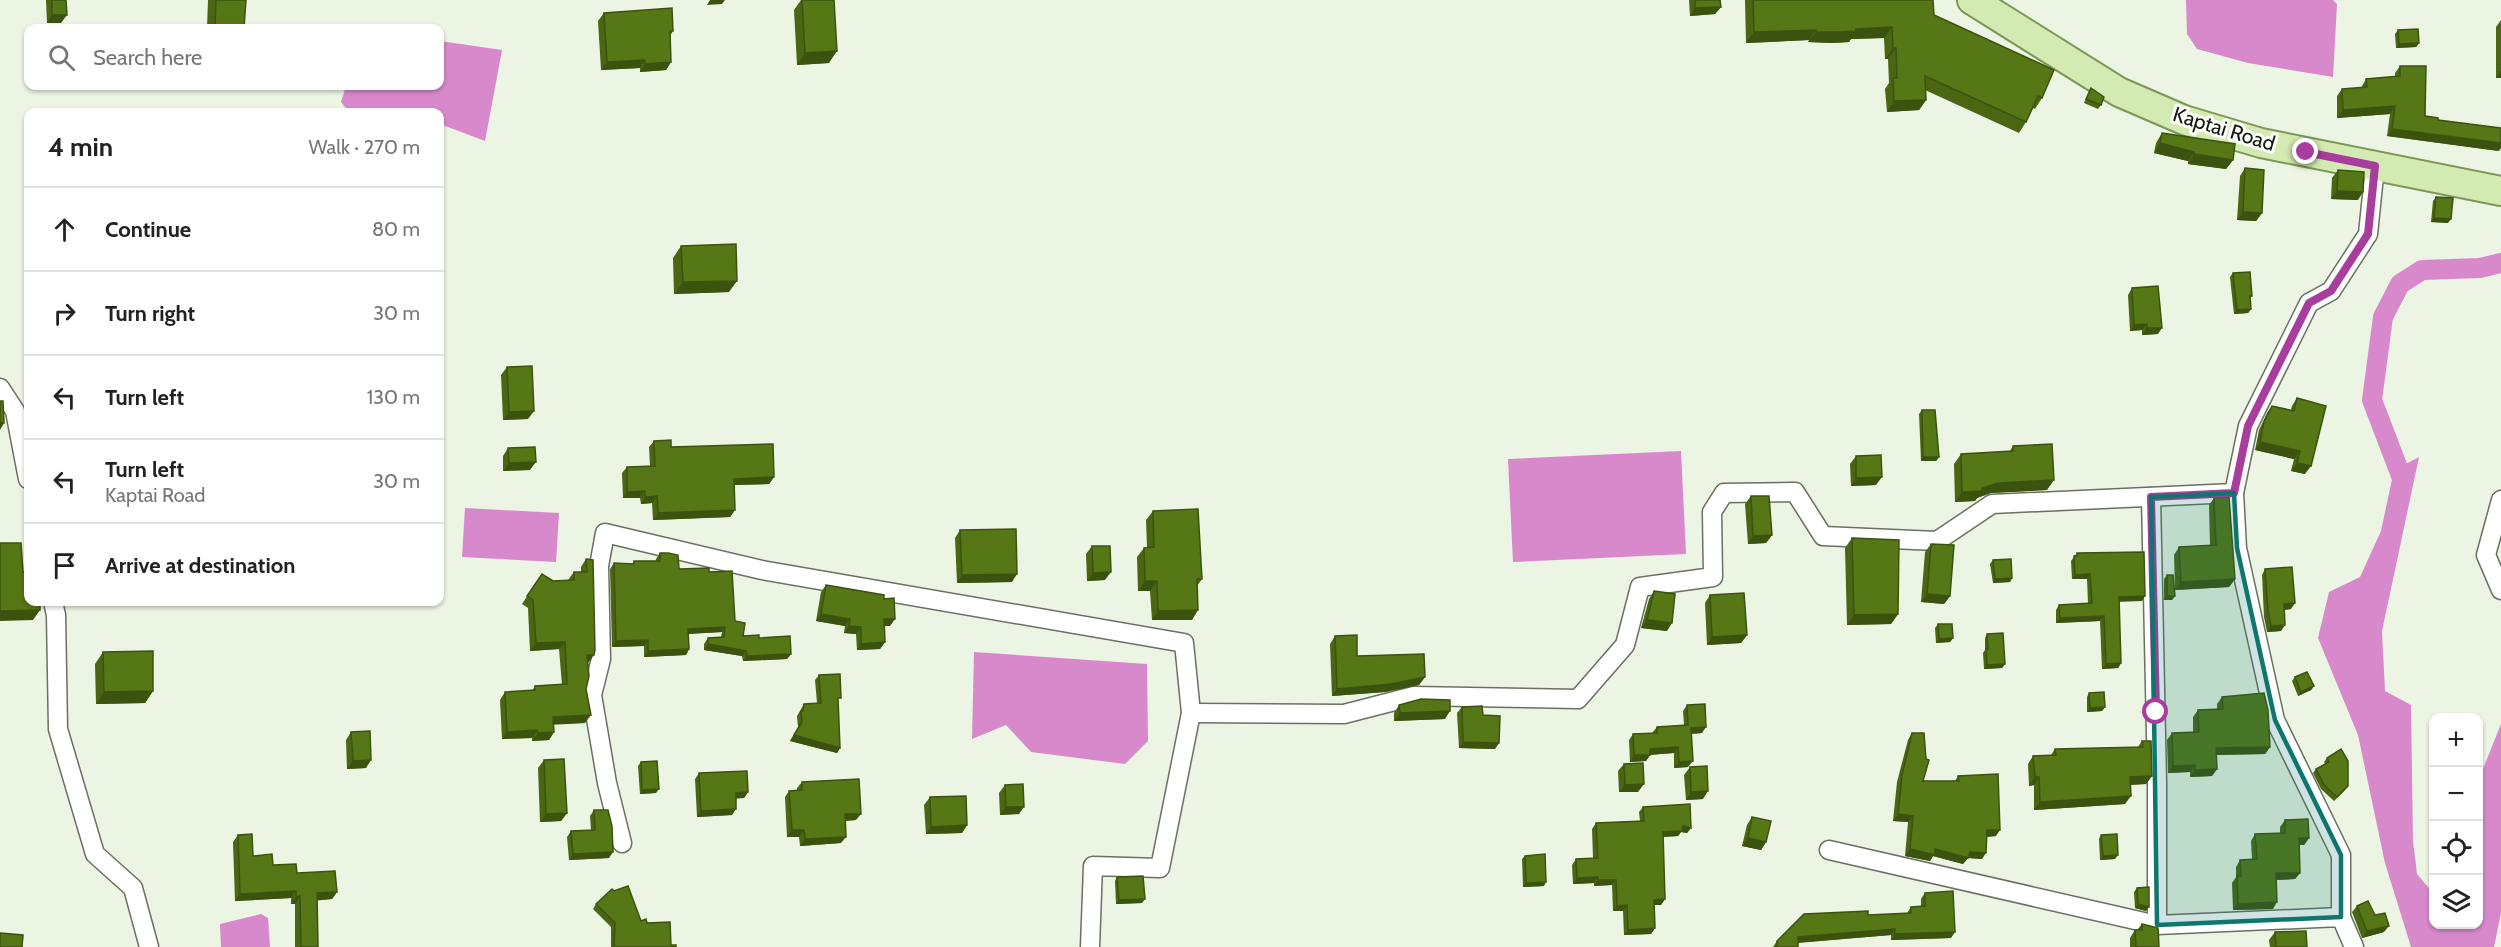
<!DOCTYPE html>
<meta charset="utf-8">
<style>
:root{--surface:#fff;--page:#f6f6f6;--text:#222;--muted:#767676;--line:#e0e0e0}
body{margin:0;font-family:Cabin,sans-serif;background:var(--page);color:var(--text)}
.controls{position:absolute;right:18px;bottom:18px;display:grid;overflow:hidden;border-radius:12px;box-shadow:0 2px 4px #0004}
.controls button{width:54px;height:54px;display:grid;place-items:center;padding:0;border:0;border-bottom:2px solid var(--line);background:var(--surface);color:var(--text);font:30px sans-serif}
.stop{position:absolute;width:18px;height:18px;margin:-14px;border:4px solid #a93d9d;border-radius:50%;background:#fff}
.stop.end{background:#a93d9d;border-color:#fff;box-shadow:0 2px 6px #0008}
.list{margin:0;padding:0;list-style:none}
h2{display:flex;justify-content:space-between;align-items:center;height:78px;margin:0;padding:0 24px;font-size:26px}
h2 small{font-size:20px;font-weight:400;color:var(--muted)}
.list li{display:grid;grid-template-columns:39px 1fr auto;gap:18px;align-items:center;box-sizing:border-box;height:84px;padding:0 24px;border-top:2px solid var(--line)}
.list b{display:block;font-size:22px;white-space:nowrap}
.list p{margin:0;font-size:20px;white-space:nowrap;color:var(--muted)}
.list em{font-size:20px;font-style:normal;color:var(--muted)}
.icon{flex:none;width:33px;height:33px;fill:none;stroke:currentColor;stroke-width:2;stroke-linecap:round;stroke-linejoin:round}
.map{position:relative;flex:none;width:2501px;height:947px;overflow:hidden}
.search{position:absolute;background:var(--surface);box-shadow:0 2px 4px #0004;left:24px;top:24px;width:420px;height:66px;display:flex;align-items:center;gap:15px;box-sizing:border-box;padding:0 21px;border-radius:12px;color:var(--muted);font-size:22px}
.panel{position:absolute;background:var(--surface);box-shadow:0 2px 4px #0004;left:24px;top:108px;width:420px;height:498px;border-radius:12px}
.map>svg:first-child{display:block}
.water{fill:#d789cb}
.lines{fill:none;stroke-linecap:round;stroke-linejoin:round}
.canal{stroke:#d789cb;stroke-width:20}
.minor-casing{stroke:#6a7062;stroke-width:21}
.primary-casing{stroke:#7d9758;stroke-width:32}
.minor{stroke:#fff;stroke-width:18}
.primary{stroke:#d3eab2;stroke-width:28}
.wall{fill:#4a6612}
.shaded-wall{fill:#3c530f}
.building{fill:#567715;stroke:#3c530f;stroke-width:1.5}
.route{stroke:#a93d9d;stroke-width:8}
.marked{fill:#0f766e;fill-opacity:0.2;stroke:#0f766e;stroke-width:4.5;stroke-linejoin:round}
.labels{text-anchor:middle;stroke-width:6;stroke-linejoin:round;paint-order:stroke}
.street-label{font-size:21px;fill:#151812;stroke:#fcfff8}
</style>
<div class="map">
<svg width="2501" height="947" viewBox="0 0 2501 947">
<rect width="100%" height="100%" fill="#ecf4e3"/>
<g class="water">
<path d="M 2186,0 L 2333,0 L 2337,4 L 2333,77 L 2248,63 L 2197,49 L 2187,34 Z"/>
<path d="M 440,41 L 502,50 L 485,141 L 440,124 L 440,112 L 349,112 L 341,102 L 346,86 L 440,86 Z"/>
<path d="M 1681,451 L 1686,554 L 1513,562 L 1508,459 Z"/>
<path d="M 2419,457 L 2382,631 L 2385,691 L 2411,705 L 2413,841 L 2417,874 L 2433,893 L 2434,924 L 2478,924 L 2479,779 L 2501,724 L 2501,913 L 2494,947 L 2411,947 L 2385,863 L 2358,735 L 2318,638 L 2329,592 L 2360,577 L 2381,531 L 2394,470 Z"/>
<path d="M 465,508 L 559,513 L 556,562 L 462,557 Z"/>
<path d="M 974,652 L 1147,664 L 1148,741 L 1125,764 L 1031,752 L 1006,725 L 972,739 Z"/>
<path d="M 261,914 L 268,918 L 270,947 L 221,947 L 220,924 Z"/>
</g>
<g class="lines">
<path class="canal" d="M 2400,492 L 2403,481 L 2372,400 L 2383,317 L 2400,284 L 2422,270 L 2480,268 L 2501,263"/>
<defs>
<g id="minor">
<path d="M 0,388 L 15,411 L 28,479"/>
<path d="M 2151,497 L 2157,783 L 2157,925 L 2341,917 L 2354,947"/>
<path d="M 2501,500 L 2486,555 L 2501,590"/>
<path d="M 53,602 L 56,615 L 58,729 L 95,854 L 133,888 L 149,947"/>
<path d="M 1191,713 L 1344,714 L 1414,696 L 1578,699 L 1625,645 L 1640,587 L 1713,577 L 1712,512 L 1724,493 L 1795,492 L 1823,536 L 1937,541 L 1992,504 L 2234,493"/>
<path d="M 622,843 L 607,783 L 592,695 L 601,659 L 599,566 L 605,533 L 762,570 L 1184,643 L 1191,713 L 1160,868 L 1093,866 L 1090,947"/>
<path d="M 1829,850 L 2157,925"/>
<path d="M 2341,917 L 2341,855 L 2275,720 L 2237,548 L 2234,493 L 2248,426 L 2309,303 L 2331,291 L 2368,234 L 2375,166"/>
</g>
<path id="primary" d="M 1972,0 L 2119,92 L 2184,120 L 2261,143 L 2501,191"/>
</defs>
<use href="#minor" class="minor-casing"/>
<use href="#primary" class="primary-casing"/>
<use href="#minor" class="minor"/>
<use href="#primary" class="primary"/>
</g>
<g class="wall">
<path d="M 46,0 L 66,0 L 61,23 L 47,23 Z"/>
<path d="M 208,0 L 246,0 L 244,28 L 207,28 Z"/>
<path d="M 801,0 L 834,0 L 829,63 L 797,65 L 794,10 Z"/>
<path d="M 1689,0 L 1720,0 L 1721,7 L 1715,14 L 1690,16 Z"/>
<path d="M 1745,0 L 1933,0 L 1934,15 L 2042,98 L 2035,109 L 2033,108 L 2026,122 L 2019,133 L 1925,90 L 1926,100 L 1919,110 L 1887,112 L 1885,89 L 1889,83 L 1888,59 L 1885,59 L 1884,38 L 1851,39 L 1849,42 L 1832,43 L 1808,42 L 1809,40 L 1746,43 Z"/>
<path d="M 604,13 L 673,31 L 670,36 L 671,62 L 666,70 L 640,72 L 640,68 L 601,70 L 598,21 Z"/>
<path d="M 2501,20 L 2501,78 L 2496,78 L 2496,27 Z"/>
<path d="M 2398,30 L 2419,43 L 2416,47 L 2396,48 L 2395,34 Z"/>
<path d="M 2400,66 L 2425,116 L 2438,120 L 2499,151 L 2387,136 L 2390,114 L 2337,118 L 2337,96 L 2342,89 L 2361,88 L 2366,79 L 2395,77 L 2395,73 Z"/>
<path d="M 2091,88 L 2101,105 L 2098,109 L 2084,103 Z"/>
<path d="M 2162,133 L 2233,160 L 2226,169 L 2188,164 L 2188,161 L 2154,153 L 2156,143 Z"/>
<path d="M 2245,168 L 2262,213 L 2256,221 L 2237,220 L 2240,176 Z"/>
<path d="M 2338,170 L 2358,200 L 2331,199 L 2332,178 Z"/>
<path d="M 2436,197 L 2448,223 L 2431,222 L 2433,201 Z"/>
<path d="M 681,246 L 729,292 L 674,294 L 673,258 Z"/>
<path d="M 2233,273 L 2252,296 L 2250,298 L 2251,309 L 2248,313 L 2234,314 L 2230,277 Z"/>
<path d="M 2132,288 L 2158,334 L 2142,335 L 2142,330 L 2130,331 L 2128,295 Z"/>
<path d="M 507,367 L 528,419 L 503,420 L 501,375 Z"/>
<path d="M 2297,398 L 2305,474 L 2291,471 L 2294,459 L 2255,450 L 2259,430 L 2267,413 L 2272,406 L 2291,410 L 2292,406 Z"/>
<path d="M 1922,410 L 1939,457 L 1936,461 L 1921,461 L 1919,414 Z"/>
<path d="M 654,441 L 671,447 L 774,477 L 769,484 L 734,485 L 735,510 L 730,517 L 653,520 L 652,503 L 641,504 L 640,498 L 623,498 L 622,473 L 627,467 L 650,466 L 649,447 Z"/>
<path d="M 2013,446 L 2047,490 L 1991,493 L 1977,498 L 1975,501 L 1955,502 L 1954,464 L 1961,454 L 2010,451 Z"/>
<path d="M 508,448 L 530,470 L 503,471 L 503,456 Z"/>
<path d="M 1856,456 L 1876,485 L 1851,486 L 1850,464 Z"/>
<path d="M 1751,496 L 1772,535 L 1766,543 L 1748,544 L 1745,504 Z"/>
<path d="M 2214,498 L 2235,579 L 2229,587 L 2175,590 L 2174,555 L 2179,547 L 2210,545 L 2209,505 Z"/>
<path d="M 1153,511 L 1202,579 L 1197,586 L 1192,620 L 1152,620 L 1150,591 L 1138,591 L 1137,557 L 1144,548 L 1147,548 L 1146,520 Z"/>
<path d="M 960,530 L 1012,582 L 957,583 L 955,538 Z"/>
<path d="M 1852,538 L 1898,614 L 1891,624 L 1847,625 L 1845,548 Z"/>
<path d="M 1931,544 L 1950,596 L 1944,604 L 1921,602 L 1925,552 Z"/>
<path d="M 1092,546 L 1105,580 L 1087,581 L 1086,554 Z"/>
<path d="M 660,553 L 679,569 L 709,572 L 743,636 L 759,638 L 791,654 L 787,659 L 743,661 L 742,656 L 704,650 L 704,644 L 708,638 L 721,637 L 722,632 L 689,634 L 689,649 L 686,655 L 644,657 L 644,646 L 612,647 L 610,569 L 614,563 L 632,564 L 634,561 L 656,561 L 656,559 Z"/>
<path d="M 2077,553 L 2142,601 L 2119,601 L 2121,663 L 2118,668 L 2102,669 L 2100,621 L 2056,623 L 2056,610 L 2059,605 L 2088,603 L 2087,579 L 2072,579 L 2071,561 Z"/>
<path d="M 586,559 L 589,662 L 588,662 L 586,689 L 585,723 L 554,724 L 554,732 L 549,740 L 532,741 L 532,738 L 502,739 L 500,700 L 505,692 L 532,691 L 535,686 L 562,685 L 559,649 L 530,651 L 528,608 L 522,604 L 542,574 L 553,581 L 568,580 L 574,572 L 581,572 L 581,567 Z"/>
<path d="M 1993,560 L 2012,578 L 2010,582 L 1993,583 L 1990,564 Z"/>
<path d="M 2265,569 L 2291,609 L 2284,610 L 2281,631 L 2267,632 L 2264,617 L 2262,575 Z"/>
<path d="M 2167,575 L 2175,596 L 2172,600 L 2164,600 L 2164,579 Z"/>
<path d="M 826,585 L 884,599 L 890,626 L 884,626 L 885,642 L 880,649 L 857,650 L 856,634 L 844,633 L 845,626 L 816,621 L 821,592 Z"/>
<path d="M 1654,591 L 1667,631 L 1641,628 L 1649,599 Z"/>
<path d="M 1710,595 L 1747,635 L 1741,643 L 1707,645 L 1705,603 Z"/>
<path d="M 1938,624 L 1953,638 L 1950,642 L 1936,643 L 1935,628 Z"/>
<path d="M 1987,634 L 2005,664 L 2002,668 L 1984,669 L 1983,653 L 1985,650 L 1985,638 Z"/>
<path d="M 1335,636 L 1357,656 L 1425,677 L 1419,685 L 1385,692 L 1332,696 L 1330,644 Z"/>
<path d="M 103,652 L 153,691 L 145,703 L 96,704 L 95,664 Z"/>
<path d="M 819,675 L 838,703 L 840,748 L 837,753 L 790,741 L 798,727 L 797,716 L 804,704 L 817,703 L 815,680 Z"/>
<path d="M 2295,677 L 2314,686 L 2311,690 L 2298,696 L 2292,681 Z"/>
<path d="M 2089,693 L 2105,707 L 2102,711 L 2087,712 L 2087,697 Z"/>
<path d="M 2222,697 L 2270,747 L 2265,754 L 2217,755 L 2217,769 L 2212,776 L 2190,777 L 2190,772 L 2168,773 L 2167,740 L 2172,733 L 2193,732 L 2193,717 L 2198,710 L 2217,709 L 2217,704 Z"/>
<path d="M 1399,705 L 1445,719 L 1394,721 L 1394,713 Z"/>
<path d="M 1687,705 L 1702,733 L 1691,734 L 1688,767 L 1674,768 L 1674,753 L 1650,755 L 1646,761 L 1630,762 L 1629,740 L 1633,734 L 1652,733 L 1657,727 L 1684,725 L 1683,711 Z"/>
<path d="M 1462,707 L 1483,715 L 1495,749 L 1459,748 L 1457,713 Z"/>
<path d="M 351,732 L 366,768 L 347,769 L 346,740 Z"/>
<path d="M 1912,733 L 1923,781 L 1955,781 L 1958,776 L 1996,836 L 1987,837 L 1982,859 L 1968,858 L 1963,864 L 1933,856 L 1930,861 L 1905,856 L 1908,822 L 1893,821 L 1897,782 L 1908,740 Z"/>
<path d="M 2142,741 L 2152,776 L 2146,784 L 2130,785 L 2125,804 L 2034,810 L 2034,785 L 2029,786 L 2028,764 L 2033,756 L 2051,755 L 2055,749 L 2138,747 Z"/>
<path d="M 2327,758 L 2345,790 L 2334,801 L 2321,789 L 2313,773 L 2316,769 L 2325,764 L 2324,762 Z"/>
<path d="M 544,760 L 567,813 L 561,821 L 540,822 L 538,768 Z"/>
<path d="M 641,762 L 656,793 L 640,794 L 638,766 Z"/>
<path d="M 1624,764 L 1638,792 L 1619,792 L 1618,771 Z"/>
<path d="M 1690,767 L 1703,799 L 1686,800 L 1684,775 Z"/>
<path d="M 699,773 L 748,792 L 744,798 L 736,798 L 732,815 L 697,817 L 695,779 Z"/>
<path d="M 802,782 L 856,820 L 845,821 L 841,843 L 800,846 L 799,837 L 787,837 L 785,797 L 789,791 L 797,790 L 797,788 Z"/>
<path d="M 1005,785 L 1019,814 L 1000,815 L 999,793 Z"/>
<path d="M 930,797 L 967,825 L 962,833 L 926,834 L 924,805 Z"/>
<path d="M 1643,807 L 1691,828 L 1687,833 L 1681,832 L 1678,836 L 1663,837 L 1665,899 L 1661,905 L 1654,905 L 1655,928 L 1651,934 L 1624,935 L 1623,911 L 1613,911 L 1612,885 L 1594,886 L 1594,883 L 1573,884 L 1572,865 L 1576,859 L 1593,858 L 1592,829 L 1596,823 L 1640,821 L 1639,812 Z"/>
<path d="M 594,810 L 609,858 L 569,860 L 567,837 L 571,831 L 591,830 L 590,816 Z"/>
<path d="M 1752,817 L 1766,842 L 1761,850 L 1742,846 L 1747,825 Z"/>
<path d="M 2285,820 L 2309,838 L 2304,845 L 2299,845 L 2300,873 L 2295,879 L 2277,880 L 2273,909 L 2233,910 L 2232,883 L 2236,877 L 2236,867 L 2240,860 L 2252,859 L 2251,841 L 2255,834 L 2280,833 L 2280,827 Z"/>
<path d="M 238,835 L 253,856 L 273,865 L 297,873 L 337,892 L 332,899 L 317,900 L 318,947 L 295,947 L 295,904 L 291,904 L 291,898 L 235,901 L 233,842 Z"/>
<path d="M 2101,835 L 2115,859 L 2100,860 L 2099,839 Z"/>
<path d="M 1525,856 L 1544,886 L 1523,887 L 1522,859 Z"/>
<path d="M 1117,877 L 1142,903 L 1116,904 L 1115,881 Z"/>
<path d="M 2137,888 L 2146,911 L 2135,908 L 2134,892 Z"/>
<path d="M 1925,893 L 1951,938 L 1891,940 L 1891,935 L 1798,943 L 1798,947 L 1773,947 L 1777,941 L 1907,913 L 1911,907 L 1921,906 L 1921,899 Z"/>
<path d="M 596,904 L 647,923 L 671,945 L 676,947 L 611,947 L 611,927 L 593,909 Z"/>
<path d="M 2357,906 L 2375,915 L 2384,932 L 2362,938 L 2352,912 Z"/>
<path d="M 2142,924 L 2159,947 L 2130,947 L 2130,938 L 2135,930 L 2137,930 Z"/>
<path d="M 2275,932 L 2307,947 L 2270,947 L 2269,940 Z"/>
</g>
<g class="shaded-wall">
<path d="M 710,0 L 725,0 L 722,4 L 707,5 Z"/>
<path d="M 1721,7 L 1715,14 L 1690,16 L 1695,8 Z"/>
<path d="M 52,15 L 67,15 L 61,23 L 47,23 Z"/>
<path d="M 1892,27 L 1884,38 L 1851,39 L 1849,42 L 1832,43 L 1808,42 L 1816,32 Z"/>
<path d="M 1816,30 L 1809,40 L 1746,43 L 1754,32 Z"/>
<path d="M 2419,43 L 2416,47 L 2396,48 L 2399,44 Z"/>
<path d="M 1893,48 L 1896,48 L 1888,59 L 1885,59 Z"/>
<path d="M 837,51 L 829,63 L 797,65 L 805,53 Z"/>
<path d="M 645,60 L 640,68 L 601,70 L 607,62 Z"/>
<path d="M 671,62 L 666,70 L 640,72 L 645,64 Z"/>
<path d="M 2501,70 L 2501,78 L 2496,78 Z"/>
<path d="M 1926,100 L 1919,110 L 1887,112 L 1894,101 Z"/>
<path d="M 2395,106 L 2390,114 L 2337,118 L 2343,110 Z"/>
<path d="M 2392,129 L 2501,143 L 2501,148 L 2499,151 L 2387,136 Z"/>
<path d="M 2160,143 L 2194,152 L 2188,161 L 2154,153 Z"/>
<path d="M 2194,154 L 2233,160 L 2226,169 L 2188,164 Z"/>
<path d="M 2337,191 L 2363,192 L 2358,200 L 2331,199 Z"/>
<path d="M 2243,212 L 2262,213 L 2256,221 L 2237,220 Z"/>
<path d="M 2434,218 L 2451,219 L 2448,223 L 2431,222 Z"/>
<path d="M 737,281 L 729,292 L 674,294 L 683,282 Z"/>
<path d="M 2251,309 L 2248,313 L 2234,314 L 2237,310 Z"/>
<path d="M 2147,324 L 2142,330 L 2130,331 L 2134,325 Z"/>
<path d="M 2147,328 L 2162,328 L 2158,334 L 2142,335 Z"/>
<path d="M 534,411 L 528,419 L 503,420 L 509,412 Z"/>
<path d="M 0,423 L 4,423 L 0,430 Z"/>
<path d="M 2260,442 L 2300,451 L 2294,459 L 2255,450 Z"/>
<path d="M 1923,457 L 1939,457 L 1936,461 L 1921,461 Z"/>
<path d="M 536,462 L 530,470 L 503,471 L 509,463 Z"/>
<path d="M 2297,463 L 2311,466 L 2305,474 L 2291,471 Z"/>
<path d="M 774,477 L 769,484 L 729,485 L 734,479 Z"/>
<path d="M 1882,477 L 1876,485 L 1851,486 L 1856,478 Z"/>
<path d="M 2054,480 L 2047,490 L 1991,493 L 1977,498 L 1975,501 L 1955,502 L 1962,492 L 1982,488 L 1998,483 Z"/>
<path d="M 645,491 L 640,498 L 623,498 L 627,492 Z"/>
<path d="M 657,496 L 652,503 L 641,504 L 645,497 Z"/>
<path d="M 735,510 L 730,517 L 653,520 L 658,513 Z"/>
<path d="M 1772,535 L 1766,543 L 1748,544 L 1753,536 Z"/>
<path d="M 1111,572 L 1105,580 L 1087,581 L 1093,573 Z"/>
<path d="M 1017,574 L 1012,582 L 957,583 L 962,575 Z"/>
<path d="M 2090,574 L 2087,579 L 2072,579 L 2075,575 Z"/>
<path d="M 2012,578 L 2010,582 L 1993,583 L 1995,579 Z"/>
<path d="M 2235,579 L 2229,587 L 2175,590 L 2181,582 Z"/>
<path d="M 1145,581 L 1157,581 L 1150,591 L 1138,591 Z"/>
<path d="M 1927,594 L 1950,596 L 1944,604 L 1921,602 Z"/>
<path d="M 2145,596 L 2142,601 L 2115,602 L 2119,597 Z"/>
<path d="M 2167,596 L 2175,596 L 2172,600 L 2164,600 Z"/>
<path d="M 2295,603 L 2291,609 L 2280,610 L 2284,604 Z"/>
<path d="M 40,610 L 33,620 L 0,621 L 0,611 Z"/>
<path d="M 1198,610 L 1192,620 L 1152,620 L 1158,611 Z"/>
<path d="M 821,614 L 850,619 L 845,626 L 816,621 Z"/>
<path d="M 1898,614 L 1891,624 L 1847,625 L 1854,615 Z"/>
<path d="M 2104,616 L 2100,621 L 2056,623 L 2060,618 Z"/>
<path d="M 884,619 L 895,619 L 890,626 L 879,626 Z"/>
<path d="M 1647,620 L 1672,623 L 1667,631 L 1641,628 Z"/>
<path d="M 2285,625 L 2281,631 L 2267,632 L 2271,626 Z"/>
<path d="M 849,626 L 861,627 L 856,634 L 844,633 Z"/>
<path d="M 725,627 L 722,632 L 684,634 L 688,629 Z"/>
<path d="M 1747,635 L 1741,643 L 1707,645 L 1712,637 Z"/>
<path d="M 1953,638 L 1950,642 L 1936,643 L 1939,639 Z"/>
<path d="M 648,640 L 644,646 L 612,647 L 616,641 Z"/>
<path d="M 565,642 L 559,649 L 530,651 L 536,643 Z"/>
<path d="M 885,642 L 880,649 L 857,650 L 861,644 Z"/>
<path d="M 708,644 L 746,651 L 742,656 L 704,650 Z"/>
<path d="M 689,649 L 686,655 L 644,657 L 648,651 Z"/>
<path d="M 791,654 L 787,659 L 743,661 L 747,656 Z"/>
<path d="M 587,655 L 594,655 L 589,662 L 582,663 Z"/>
<path d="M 2121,663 L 2118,668 L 2102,669 L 2106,664 Z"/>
<path d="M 2005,664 L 2002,668 L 1984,669 L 1987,665 Z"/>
<path d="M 1425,677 L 1419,685 L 1385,692 L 1332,696 L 1337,689 Z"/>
<path d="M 2314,686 L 2311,690 L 2298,696 L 2301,692 Z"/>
<path d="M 153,691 L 145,703 L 96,704 L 104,692 Z"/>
<path d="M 2105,707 L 2102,711 L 2087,712 L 2090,708 Z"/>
<path d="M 1450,711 L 1445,719 L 1394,721 L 1400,713 Z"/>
<path d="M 591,715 L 585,723 L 548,725 L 553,717 Z"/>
<path d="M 1706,727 L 1702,733 L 1687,734 L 1691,728 Z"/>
<path d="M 537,730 L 532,738 L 502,739 L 507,732 Z"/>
<path d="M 554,732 L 549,740 L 532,741 L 538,733 Z"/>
<path d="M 794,735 L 840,748 L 837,753 L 790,741 Z"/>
<path d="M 1463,742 L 1499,743 L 1495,749 L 1459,748 Z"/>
<path d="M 1678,747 L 1674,753 L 1645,755 L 1650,749 Z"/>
<path d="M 2270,747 L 2265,754 L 2211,755 L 2216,748 Z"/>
<path d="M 1634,755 L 1650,755 L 1646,761 L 1630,762 Z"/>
<path d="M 371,760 L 366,768 L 347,769 L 353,761 Z"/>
<path d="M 1693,761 L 1688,767 L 1674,768 L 1679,762 Z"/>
<path d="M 2195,765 L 2190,772 L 2168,773 L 2173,766 Z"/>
<path d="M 2217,769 L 2212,776 L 2190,777 L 2195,770 Z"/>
<path d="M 2152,776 L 2146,784 L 2124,785 L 2130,777 Z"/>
<path d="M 2035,777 L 2039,777 L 2034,785 L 2029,786 Z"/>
<path d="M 1644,784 L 1638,792 L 1619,792 L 1625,785 Z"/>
<path d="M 659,789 L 656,793 L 640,794 L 642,790 Z"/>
<path d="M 1708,791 L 1703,799 L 1686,800 L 1691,792 Z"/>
<path d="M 748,792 L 744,798 L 731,799 L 736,793 Z"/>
<path d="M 2131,796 L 2125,804 L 2034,810 L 2040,802 Z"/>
<path d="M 1006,807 L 1024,807 L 1019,814 L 1000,815 Z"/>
<path d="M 736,809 L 732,815 L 697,817 L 701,811 Z"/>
<path d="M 567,813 L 561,821 L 540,822 L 546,814 Z"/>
<path d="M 845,814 L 861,814 L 856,820 L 840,821 Z"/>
<path d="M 1898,814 L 1913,816 L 1908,822 L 1893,821 Z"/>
<path d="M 967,825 L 962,833 L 926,834 L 931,827 Z"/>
<path d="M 1683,826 L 1691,828 L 1687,833 L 1681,832 L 1678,836 L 1659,837 L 1663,832 Z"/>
<path d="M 792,830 L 804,830 L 799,837 L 787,837 Z"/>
<path d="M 1987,830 L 2000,830 L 1996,836 L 1983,837 Z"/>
<path d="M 846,837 L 841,843 L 800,846 L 805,839 Z"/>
<path d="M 1748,838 L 1766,842 L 1761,850 L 1742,846 Z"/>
<path d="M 2299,838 L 2309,838 L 2304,845 L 2294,845 Z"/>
<path d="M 1910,849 L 1935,849 L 1986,853 L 1982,859 L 1968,858 L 1963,864 L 1933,856 L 1930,861 L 1905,856 Z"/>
<path d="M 613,852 L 609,858 L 569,860 L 573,854 Z"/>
<path d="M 2118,855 L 2115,859 L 2100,860 L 2103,856 Z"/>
<path d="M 2276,873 L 2300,873 L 2295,879 L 2271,880 Z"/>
<path d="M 1598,877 L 1594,883 L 1573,884 L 1577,878 Z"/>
<path d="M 1598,880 L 1616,880 L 1612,885 L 1594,886 Z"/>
<path d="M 1546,882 L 1544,886 L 1523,887 L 1526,883 Z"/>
<path d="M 296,891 L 291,898 L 235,901 L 240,894 Z"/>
<path d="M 337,892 L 332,899 L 312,901 L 317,893 Z"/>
<path d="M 300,896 L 295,904 L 291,904 L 296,897 Z"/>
<path d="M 1145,899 L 1142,903 L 1116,904 L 1119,900 Z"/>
<path d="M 1665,899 L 1661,905 L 1650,905 L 1654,900 Z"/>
<path d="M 2277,902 L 2273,909 L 2233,910 L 2238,904 Z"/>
<path d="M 2138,904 L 2149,907 L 2146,911 L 2135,908 Z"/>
<path d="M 1627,905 L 1623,911 L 1613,911 L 1617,906 Z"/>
<path d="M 2389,926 L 2384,932 L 2362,938 L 2367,931 Z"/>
<path d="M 1655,928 L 1651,934 L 1624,935 L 1628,930 Z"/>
<path d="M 1895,929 L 1891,935 L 1793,943 L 1798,937 Z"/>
<path d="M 1955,932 L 1951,938 L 1891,940 L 1895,934 Z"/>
</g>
<g class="building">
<path d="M 52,0 L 66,0 L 67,15 L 52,15 Z"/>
<path d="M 216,0 L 246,0 L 244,28 L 215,28 Z"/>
<path d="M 802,0 L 834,0 L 837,51 L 805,53 Z"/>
<path d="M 1695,0 L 1720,0 L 1721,7 L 1695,8 Z"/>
<path d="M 1753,0 L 1933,0 L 1934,15 L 2054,70 L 2042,98 L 2038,96 L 2026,122 L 1925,76 L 1926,100 L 1894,101 L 1893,78 L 1897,78 L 1896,48 L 1893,48 L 1892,27 L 1856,29 L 1856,31 L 1840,32 L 1816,32 L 1816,30 L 1754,32 Z"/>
<path d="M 672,8 L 673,31 L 670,31 L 671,62 L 645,64 L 645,60 L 607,62 L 604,13 Z"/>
<path d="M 2418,29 L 2419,43 L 2399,44 L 2398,30 Z"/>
<path d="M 2400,66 L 2426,66 L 2425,116 L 2438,118 L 2438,120 L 2501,128 L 2501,143 L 2392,129 L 2395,106 L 2343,110 L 2342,89 L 2367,87 L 2366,79 L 2400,76 Z"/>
<path d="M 2091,88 L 2104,97 L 2101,105 L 2086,99 Z"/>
<path d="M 2162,133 L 2235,144 L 2233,160 L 2194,154 L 2194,152 L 2160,143 Z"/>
<path d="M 2245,168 L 2264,170 L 2262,213 L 2243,212 Z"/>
<path d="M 2338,170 L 2364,172 L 2363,192 L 2337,191 Z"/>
<path d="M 2436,197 L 2453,198 L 2451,219 L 2434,218 Z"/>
<path d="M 736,244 L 737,281 L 683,282 L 681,246 Z"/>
<path d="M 2250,272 L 2252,296 L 2250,296 L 2251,309 L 2237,310 L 2233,273 Z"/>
<path d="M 2158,286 L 2162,328 L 2147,328 L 2147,324 L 2134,325 L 2132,288 Z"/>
<path d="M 532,366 L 534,411 L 509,412 L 507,367 Z"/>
<path d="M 2297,398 L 2326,406 L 2311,466 L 2297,463 L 2300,451 L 2260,442 L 2264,422 L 2272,406 L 2294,411 Z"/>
<path d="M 0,401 L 3,401 L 4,423 L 0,423 Z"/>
<path d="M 1922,410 L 1935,410 L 1939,457 L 1923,457 Z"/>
<path d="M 671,440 L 671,447 L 773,444 L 774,477 L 734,479 L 735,510 L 658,513 L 657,496 L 645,497 L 645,491 L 627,492 L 627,467 L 655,466 L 654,441 Z"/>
<path d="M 2052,444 L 2054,480 L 1998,483 L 1982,488 L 1982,491 L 1962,492 L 1961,454 L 2013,451 L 2013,446 Z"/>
<path d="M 535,447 L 536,462 L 509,463 L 508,448 Z"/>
<path d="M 1881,455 L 1882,477 L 1856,478 L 1856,456 Z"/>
<path d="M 1751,496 L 1769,496 L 1772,535 L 1753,536 Z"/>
<path d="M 2229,497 L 2235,579 L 2181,582 L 2179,547 L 2216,545 L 2214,498 Z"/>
<path d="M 1198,509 L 1202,579 L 1197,579 L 1198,610 L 1158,611 L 1157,581 L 1145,581 L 1144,548 L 1154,547 L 1153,511 Z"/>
<path d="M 1016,529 L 1017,574 L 962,575 L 960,530 Z"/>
<path d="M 1852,538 L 1899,540 L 1898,614 L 1854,615 Z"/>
<path d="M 0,543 L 21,543 L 23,572 L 28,572 L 28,602 L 40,602 L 40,610 L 0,611 Z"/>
<path d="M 1931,544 L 1954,545 L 1950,596 L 1927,594 Z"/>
<path d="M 1092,546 L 1110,546 L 1111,572 L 1093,573 Z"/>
<path d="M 2144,552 L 2145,596 L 2119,597 L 2121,663 L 2106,664 L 2104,616 L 2060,618 L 2059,605 L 2092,603 L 2090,574 L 2075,575 L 2074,556 L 2077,556 L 2077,553 Z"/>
<path d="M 660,553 L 668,553 L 678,555 L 679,569 L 709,568 L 709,572 L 732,571 L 735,621 L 745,623 L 743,636 L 759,635 L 759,638 L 790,636 L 791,654 L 747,656 L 746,651 L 708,644 L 708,638 L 724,637 L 725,627 L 688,629 L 689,649 L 648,651 L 648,640 L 616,641 L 614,563 L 634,564 L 634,561 L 660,561 Z"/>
<path d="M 586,559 L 593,560 L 595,650 L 594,655 L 587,655 L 589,676 L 586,689 L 591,715 L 553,717 L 554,732 L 538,733 L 537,730 L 507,732 L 505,692 L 535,690 L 535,686 L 567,684 L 565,642 L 536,643 L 533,600 L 527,596 L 542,574 L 553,581 L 574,580 L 574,572 L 587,572 Z"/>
<path d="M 2011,559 L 2012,578 L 1995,579 L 1993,560 Z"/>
<path d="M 2292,567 L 2295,603 L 2284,604 L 2285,625 L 2271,626 L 2268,611 L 2265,569 Z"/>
<path d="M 2167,575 L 2173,575 L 2175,596 L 2167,596 Z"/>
<path d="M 826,585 L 884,595 L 884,599 L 894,598 L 895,619 L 884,619 L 885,642 L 861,644 L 861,627 L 849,626 L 850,619 L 821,614 Z"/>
<path d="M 1654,591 L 1675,594 L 1672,623 L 1647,620 Z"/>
<path d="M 1744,593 L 1747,635 L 1712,637 L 1710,595 Z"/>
<path d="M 1938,624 L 1952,624 L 1953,638 L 1939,639 Z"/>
<path d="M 2003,633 L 2005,664 L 1987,665 L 1986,649 L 1988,649 L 1987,634 Z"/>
<path d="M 1357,635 L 1357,656 L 1424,654 L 1425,677 L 1391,684 L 1337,689 L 1335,636 Z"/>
<path d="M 153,651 L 153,691 L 104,692 L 103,652 Z"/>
<path d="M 2307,672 L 2314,686 L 2301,692 L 2295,677 Z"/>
<path d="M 840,674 L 841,698 L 838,698 L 840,748 L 794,735 L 802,722 L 801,711 L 803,711 L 804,704 L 821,703 L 819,675 Z"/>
<path d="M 2104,692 L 2105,707 L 2090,708 L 2089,693 Z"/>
<path d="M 2264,693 L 2268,710 L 2270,747 L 2216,748 L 2217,769 L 2195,770 L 2195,765 L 2173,766 L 2172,733 L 2199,732 L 2198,710 L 2223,709 L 2222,697 Z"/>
<path d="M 1421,699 L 1450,700 L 1450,711 L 1400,713 L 1399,705 Z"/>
<path d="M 1705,704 L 1706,727 L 1691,728 L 1693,761 L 1679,762 L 1678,747 L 1650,749 L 1650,755 L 1634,755 L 1633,734 L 1657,733 L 1657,727 L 1688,725 L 1687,705 Z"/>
<path d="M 1482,706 L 1483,715 L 1500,716 L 1499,743 L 1463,742 L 1462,707 Z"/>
<path d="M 370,731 L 371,760 L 353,761 L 351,732 Z"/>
<path d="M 1912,733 L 1924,733 L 1926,759 L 1929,760 L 1923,781 L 1959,781 L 1958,776 L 1998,774 L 2000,830 L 1987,830 L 1986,853 L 1970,852 L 1968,858 L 1935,849 L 1935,855 L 1910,849 L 1913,816 L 1898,814 L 1902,775 Z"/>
<path d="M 2142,741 L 2151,741 L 2152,776 L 2130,777 L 2131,796 L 2040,802 L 2039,777 L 2035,777 L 2033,756 L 2056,755 L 2055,749 L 2143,747 Z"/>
<path d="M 2341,749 L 2348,761 L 2348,786 L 2337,797 L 2324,785 L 2316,769 L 2329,762 L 2327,758 Z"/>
<path d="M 564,759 L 567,813 L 546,814 L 544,760 Z"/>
<path d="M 657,761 L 659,789 L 642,790 L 641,762 Z"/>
<path d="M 1643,763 L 1644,784 L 1625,785 L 1624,764 Z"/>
<path d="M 1707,766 L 1708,791 L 1691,792 L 1690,767 Z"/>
<path d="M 747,771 L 748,792 L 736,793 L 736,809 L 701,811 L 699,773 Z"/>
<path d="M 859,779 L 861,814 L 845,814 L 846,837 L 805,839 L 804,830 L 792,830 L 789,791 L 802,790 L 802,782 Z"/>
<path d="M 1023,784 L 1024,807 L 1006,807 L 1005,785 Z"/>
<path d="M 966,796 L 967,825 L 931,827 L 930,797 Z"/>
<path d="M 1690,804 L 1691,828 L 1683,826 L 1682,831 L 1663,832 L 1665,899 L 1654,900 L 1655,928 L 1628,930 L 1627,905 L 1617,906 L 1616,880 L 1598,880 L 1598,877 L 1577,878 L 1576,859 L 1598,858 L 1596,823 L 1644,821 L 1643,807 Z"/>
<path d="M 594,810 L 608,810 L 612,826 L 613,852 L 573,854 L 571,831 L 595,830 Z"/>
<path d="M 1752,817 L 1771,821 L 1766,842 L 1748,838 Z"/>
<path d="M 2308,819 L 2309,838 L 2299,838 L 2300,873 L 2276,873 L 2277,902 L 2238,904 L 2237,876 L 2241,876 L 2240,860 L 2257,859 L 2255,834 L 2285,833 L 2285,820 Z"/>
<path d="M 252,834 L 253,856 L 272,854 L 273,865 L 296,864 L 297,873 L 335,871 L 337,892 L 317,893 L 318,947 L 301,947 L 300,896 L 296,897 L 296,891 L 240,894 L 238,835 Z"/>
<path d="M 2117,834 L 2118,855 L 2103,856 L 2101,835 Z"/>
<path d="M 1545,854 L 1546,882 L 1526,883 L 1525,856 Z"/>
<path d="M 1143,876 L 1145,899 L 1119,900 L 1117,877 Z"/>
<path d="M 628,886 L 641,921 L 646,919 L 647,923 L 670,922 L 671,945 L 676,945 L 676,947 L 614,947 L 615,923 L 596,904 L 612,889 L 614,891 Z"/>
<path d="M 2149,887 L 2149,907 L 2138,904 L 2137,888 Z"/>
<path d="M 1953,891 L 1955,932 L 1895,934 L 1895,929 L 1798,937 L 1798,947 L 1777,947 L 1777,941 L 1804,914 L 1868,911 L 1868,915 L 1911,913 L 1911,907 L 1925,906 L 1925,893 Z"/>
<path d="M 2368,901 L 2375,915 L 2385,913 L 2389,926 L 2367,931 L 2357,906 Z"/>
<path d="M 2142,924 L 2158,928 L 2159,947 L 2136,947 L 2135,930 L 2142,930 Z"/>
<path d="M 2306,931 L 2307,947 L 2276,947 L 2275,932 Z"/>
<path d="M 0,933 L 23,935 L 22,947 L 0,947 Z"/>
</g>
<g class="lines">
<path class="route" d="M 2156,712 L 2151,497 L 2234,493 L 2248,426 L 2309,303 L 2331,291 L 2368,234 L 2375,166 L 2306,152"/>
</g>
<path class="marked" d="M 2234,493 L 2237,548 L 2275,720 L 2341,855 L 2341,917 L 2157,925 L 2151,497 Z"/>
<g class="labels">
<g class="street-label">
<text transform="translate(2224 129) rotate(17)" y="7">Kaptai Road</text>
</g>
</g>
</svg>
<div class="controls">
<button>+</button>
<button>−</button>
<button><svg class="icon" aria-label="locate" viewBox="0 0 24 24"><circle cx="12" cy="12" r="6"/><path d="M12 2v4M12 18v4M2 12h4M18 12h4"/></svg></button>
<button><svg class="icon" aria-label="layers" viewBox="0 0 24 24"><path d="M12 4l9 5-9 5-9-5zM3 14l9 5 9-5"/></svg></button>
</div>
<div class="stop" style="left:2156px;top:712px"></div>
<div class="stop end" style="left:2306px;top:152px"></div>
<div class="search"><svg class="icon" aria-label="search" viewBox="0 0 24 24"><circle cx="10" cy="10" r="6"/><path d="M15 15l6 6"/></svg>Search here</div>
<section class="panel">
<h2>4 min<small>Walk · 270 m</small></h2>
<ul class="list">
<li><svg class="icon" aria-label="ahead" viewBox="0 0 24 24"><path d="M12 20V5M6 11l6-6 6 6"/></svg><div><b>Continue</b></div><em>80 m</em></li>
<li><svg class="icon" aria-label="right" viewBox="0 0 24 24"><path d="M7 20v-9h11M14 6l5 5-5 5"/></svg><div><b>Turn right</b></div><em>30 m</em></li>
<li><svg class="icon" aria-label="left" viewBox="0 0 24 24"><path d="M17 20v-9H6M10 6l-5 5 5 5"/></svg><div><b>Turn left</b></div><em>130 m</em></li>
<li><svg class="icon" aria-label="left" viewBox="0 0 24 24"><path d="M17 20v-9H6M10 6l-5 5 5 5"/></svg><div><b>Turn left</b><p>Kaptai Road</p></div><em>30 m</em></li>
<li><svg class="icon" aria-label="arrive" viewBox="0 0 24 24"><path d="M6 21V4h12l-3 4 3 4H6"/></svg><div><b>Arrive at destination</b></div></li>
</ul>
</section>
</div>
